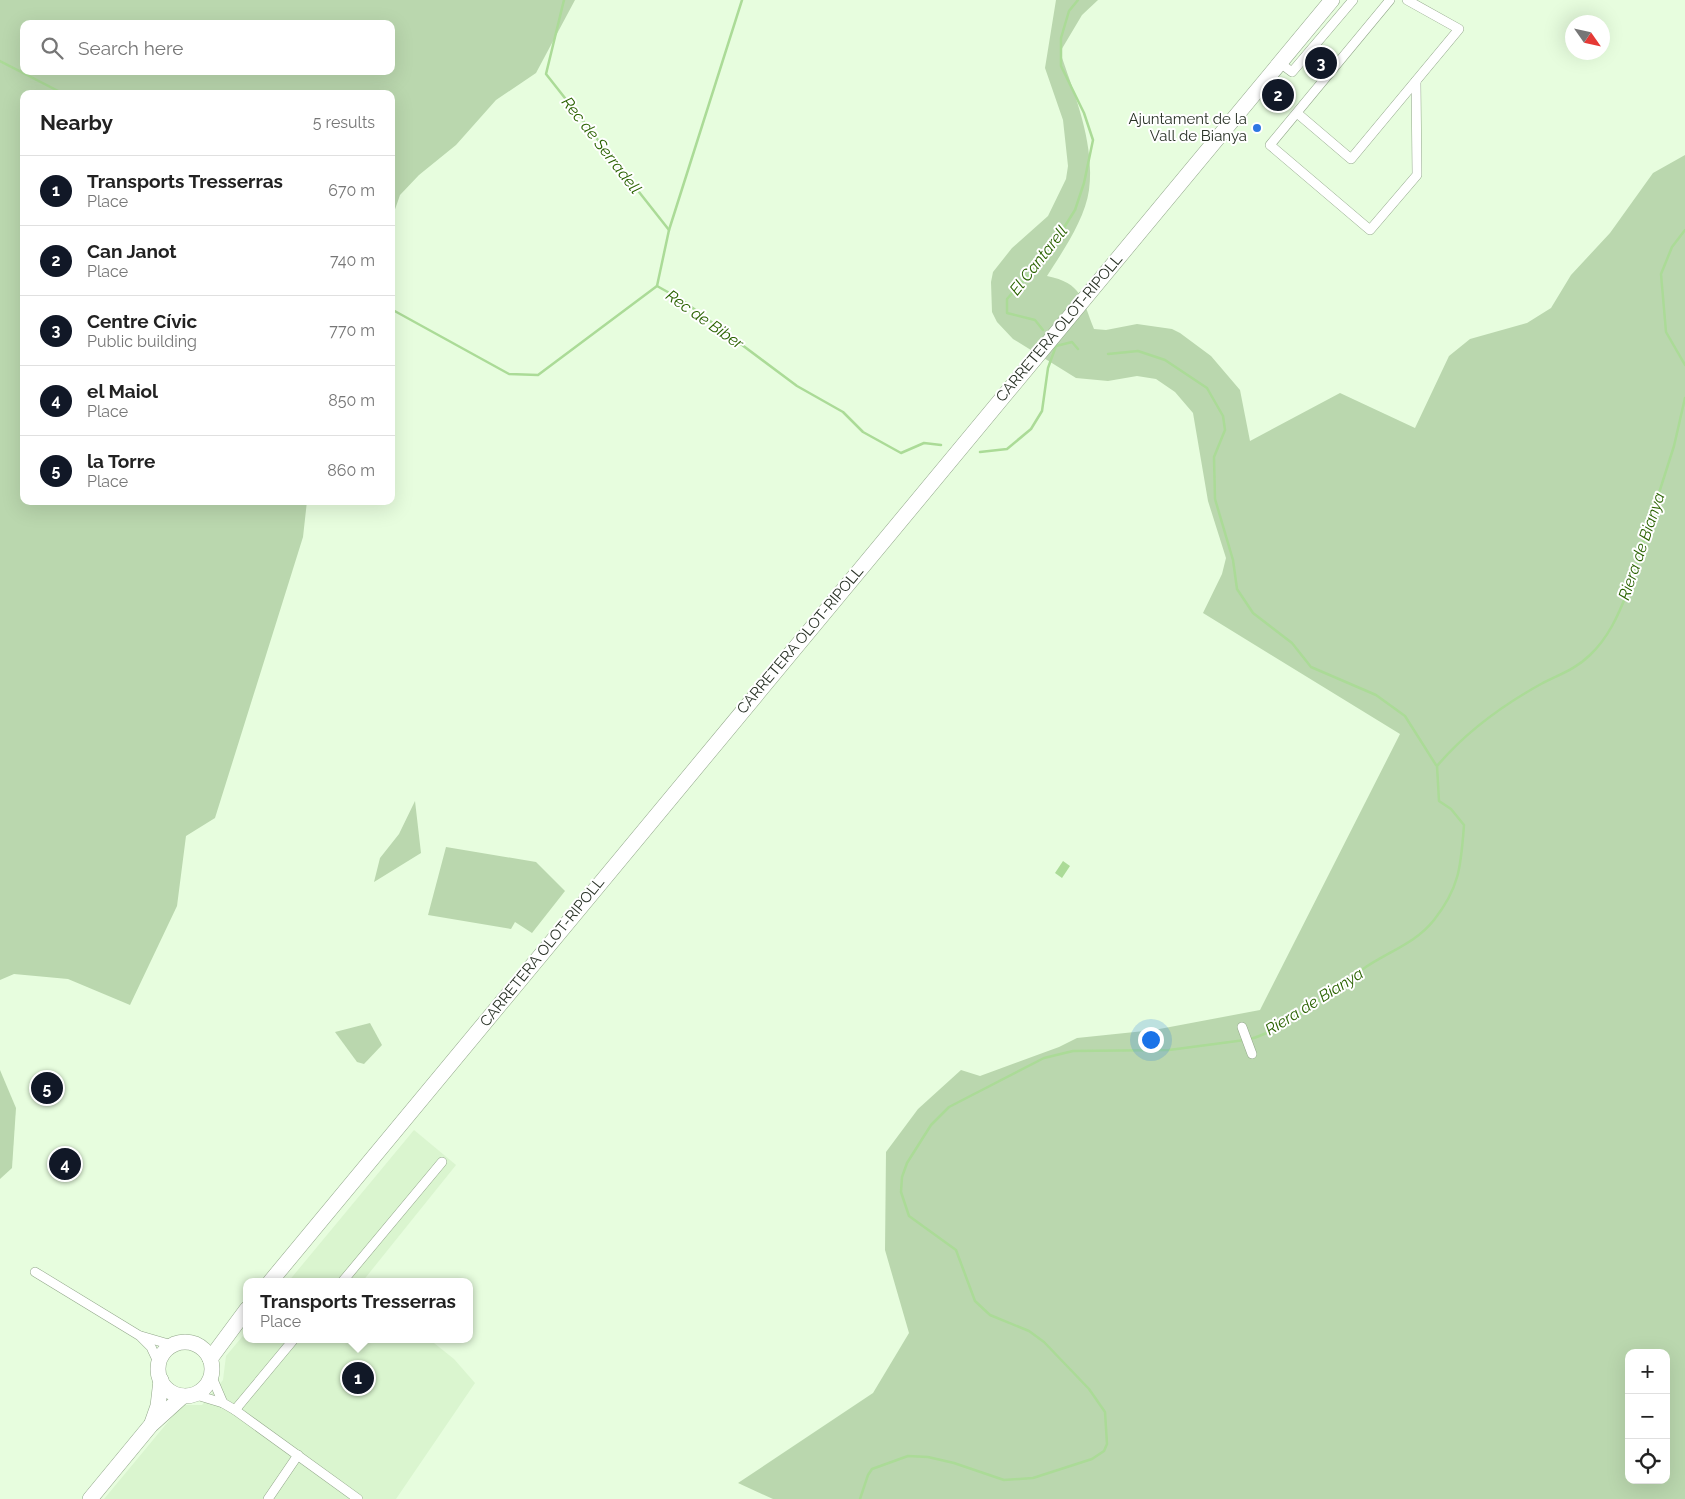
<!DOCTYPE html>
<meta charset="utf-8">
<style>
:root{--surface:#fff;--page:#f6f6f6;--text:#222;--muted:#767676;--line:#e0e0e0;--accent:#111827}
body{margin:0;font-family:Raleway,sans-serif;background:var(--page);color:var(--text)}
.controls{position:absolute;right:15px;bottom:15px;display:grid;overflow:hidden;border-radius:10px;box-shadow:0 5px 20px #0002}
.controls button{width:45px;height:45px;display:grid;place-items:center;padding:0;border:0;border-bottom:1px solid var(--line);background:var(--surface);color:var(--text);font:25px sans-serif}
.compass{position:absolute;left:1565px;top:15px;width:45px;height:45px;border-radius:50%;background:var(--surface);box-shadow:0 5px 20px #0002;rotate:124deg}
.you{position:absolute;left:1150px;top:1039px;width:18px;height:18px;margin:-12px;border:4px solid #fff;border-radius:50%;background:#1a73e8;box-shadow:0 0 0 8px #1a73e833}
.badge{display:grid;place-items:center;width:32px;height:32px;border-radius:50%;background:var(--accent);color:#fff;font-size:16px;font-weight:700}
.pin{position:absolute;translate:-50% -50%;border:2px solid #fff;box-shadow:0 1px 5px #0006}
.popup{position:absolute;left:243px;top:1278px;width:230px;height:65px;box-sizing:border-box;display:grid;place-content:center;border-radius:10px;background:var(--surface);filter:drop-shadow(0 1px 4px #0005);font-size:16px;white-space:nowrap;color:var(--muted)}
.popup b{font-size:19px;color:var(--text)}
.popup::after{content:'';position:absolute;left:50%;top:100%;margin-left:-10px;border:10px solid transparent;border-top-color:var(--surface)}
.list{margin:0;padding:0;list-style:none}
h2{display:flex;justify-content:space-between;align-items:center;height:65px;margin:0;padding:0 20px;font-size:21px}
h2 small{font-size:16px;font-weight:400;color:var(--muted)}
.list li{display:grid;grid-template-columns:32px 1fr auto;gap:15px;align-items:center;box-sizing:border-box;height:70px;padding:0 20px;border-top:1px solid var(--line)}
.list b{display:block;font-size:19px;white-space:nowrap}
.list p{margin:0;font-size:16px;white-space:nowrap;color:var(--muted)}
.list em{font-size:16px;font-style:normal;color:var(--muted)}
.icon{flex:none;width:28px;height:28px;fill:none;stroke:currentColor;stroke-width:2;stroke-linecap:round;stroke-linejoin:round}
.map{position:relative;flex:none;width:1685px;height:1499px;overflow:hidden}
.search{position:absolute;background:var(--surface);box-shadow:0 5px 20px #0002;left:20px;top:20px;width:375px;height:55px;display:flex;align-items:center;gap:12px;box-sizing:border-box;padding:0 18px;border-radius:10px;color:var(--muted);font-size:19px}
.panel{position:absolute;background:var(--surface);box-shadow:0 5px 20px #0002;left:20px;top:90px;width:375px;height:415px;border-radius:10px}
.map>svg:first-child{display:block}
.built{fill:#daf5cf}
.green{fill:#bad7ae;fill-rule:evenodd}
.water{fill:#abdb97}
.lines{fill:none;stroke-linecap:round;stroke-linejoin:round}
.stream{stroke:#abdb97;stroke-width:2.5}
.street-casing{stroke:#92a78a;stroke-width:10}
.primary-casing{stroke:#92a78a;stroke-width:16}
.street{stroke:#fff;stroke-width:9}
.primary{stroke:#fff;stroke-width:15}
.poi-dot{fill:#2d77e3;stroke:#fff;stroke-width:2}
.labels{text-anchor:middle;stroke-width:4;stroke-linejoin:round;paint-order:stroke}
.poi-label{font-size:15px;fill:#2a3327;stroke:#fff;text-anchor:end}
.street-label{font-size:15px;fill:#2a3327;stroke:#fff}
.water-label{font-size:16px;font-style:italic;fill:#2a6200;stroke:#fff}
</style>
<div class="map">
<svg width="1685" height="1499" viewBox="0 0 1685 1499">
<rect width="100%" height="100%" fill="#e7fdde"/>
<g class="built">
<path d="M 414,1130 L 456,1165 L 362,1282 L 288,1282 Z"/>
<path d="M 247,1331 L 247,1339 L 429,1339 L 454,1359 L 475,1383 L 396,1499 L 104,1499 L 182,1405 L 202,1405 L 223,1380 L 226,1356 Z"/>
</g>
<g class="green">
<path d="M 0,0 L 575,0 L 536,73 L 496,100 L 456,145 L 419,175 L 400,195 L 391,221 L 391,94 L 24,94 L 24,501 L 307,501 L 303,537 L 215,818 L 186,836 L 177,906 L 130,1005 L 68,979 L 14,974 L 0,980 ZM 24,24 L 391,24 L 391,71 L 24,71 Z"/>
<path d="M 1056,0 L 1098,0 L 1082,15 L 1060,52 C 1075,96 1095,143 1089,190 C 1085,219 1063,251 1047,276 C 1082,283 1082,299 1094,329 L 1106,330 L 1137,324 L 1172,329 L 1180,333 L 1211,356 L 1240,390 L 1250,441 L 1340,393 L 1415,428 L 1449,356 L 1470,339 L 1527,323 L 1551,308 L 1571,275 L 1610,233 L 1653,173 L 1685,155 L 1685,1499 L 773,1499 L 738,1483 L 873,1393 L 909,1333 L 885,1250 L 886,1152 L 918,1109 L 961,1070 L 980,1076 L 1059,1047 L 1077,1038 L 1154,1030 L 1260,1010 L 1400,734 L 1203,613 L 1222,574 L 1226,558 L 1208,501 L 1193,413 L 1175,392 L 1156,379 L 1137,376 L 1108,381 L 1076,378 L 1013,339 L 997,322 L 992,312 L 991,282 L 993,272 L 1012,248 L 1048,216 L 1066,179 L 1068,166 L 1063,120 L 1045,68 ZM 1629,1353 L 1666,1353 L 1666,1480 L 1629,1480 Z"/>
<path d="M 415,801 L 421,853 L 374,882 L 380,858 L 399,834 Z"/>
<path d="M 446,847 L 536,862 L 565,891 L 532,933 L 515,922 L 511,929 L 428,915 Z"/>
<path d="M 370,1023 L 382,1045 L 364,1064 L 357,1062 L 335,1032 Z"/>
<path d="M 0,1070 L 16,1108 L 12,1168 L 0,1179 Z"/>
</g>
<path class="water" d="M 1063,861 L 1070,866 L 1062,878 L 1055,873 Z"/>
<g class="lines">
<g class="stream">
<path d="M 564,0 L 546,74 L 669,230 L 657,286"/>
<path d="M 0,61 L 64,94"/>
<path d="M 669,230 L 742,0"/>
<path d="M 1685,230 L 1672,247 L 1661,274 L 1666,332 L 1685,365"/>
<path d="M 391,309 L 509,374 L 538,375 L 657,286 L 682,300 L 797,386 L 843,412 L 863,432 L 901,453 L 924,443 L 941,445"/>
<path d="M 1043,330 L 1035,320 L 1007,313 L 1007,299 L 1048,253 L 1075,210 L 1084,183 L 1093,140 L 1084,113 L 1061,66 L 1061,38 L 1069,11 L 1078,0"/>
<path d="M 1108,354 L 1138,351 L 1165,360 L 1207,388 L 1223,416 L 1225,430 L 1214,457 L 1215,499 L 1233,560 L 1237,589 L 1253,613 L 1292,643 L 1311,667 L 1376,695 L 1405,716 L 1436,765"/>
<path d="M 980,452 L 1007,449 L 1031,429 L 1042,411 L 1048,368 L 1056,346 L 1072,342 L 1078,349"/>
<path d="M 1250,1039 C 1282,1031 1335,989 1363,969 C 1387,952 1415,944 1434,920 C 1460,887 1461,865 1464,825 L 1451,809 L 1439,801 L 1437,766 C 1465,733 1503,705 1541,684 C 1558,675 1576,669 1590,655 C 1608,638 1618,616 1627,593 L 1674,446 L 1685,398"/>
<path d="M 860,1499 L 868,1475 L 872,1469 L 908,1456 L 928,1457 L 954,1463 L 1004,1480 L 1033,1478 L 1092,1459 L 1104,1451 L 1107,1444 L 1105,1412 L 1089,1389 L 1044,1342 L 1029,1331 L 990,1315 L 975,1301 L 956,1250 L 909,1216 L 901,1192 L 902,1177 L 907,1163 L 931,1125 L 949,1107 L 1044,1058 L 1073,1051 L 1169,1050 L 1245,1040"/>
</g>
<defs>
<g id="street">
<path d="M 1390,0 L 1270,145 L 1370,230 L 1417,175 L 1416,81"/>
<path d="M 1280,63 L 1292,72 L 1353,0"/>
<path d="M 1297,113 L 1351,159 L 1459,29 L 1407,0"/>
<path d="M 1242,1027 L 1252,1054"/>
<path d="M 35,1272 L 140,1336 L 151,1347 L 159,1364"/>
<path d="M 342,1282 L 442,1162"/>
<path d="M 141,1336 L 172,1345"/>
<path d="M 211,1375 L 223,1403"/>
<path d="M 193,1394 L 223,1403 L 235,1410 L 358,1499"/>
<path d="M 235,1410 L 294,1339"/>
<path d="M 268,1499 L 298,1455"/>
</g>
<g id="primary">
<path d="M 270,1282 L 1332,0"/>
<circle cx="185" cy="1369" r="27"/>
<path d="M 210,1359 L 247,1309"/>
<path d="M 152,1423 L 158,1406 L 161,1380"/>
<path d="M 90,1499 L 151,1425 L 183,1396"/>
</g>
</defs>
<use href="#street" class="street-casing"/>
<use href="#primary" class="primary-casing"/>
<use href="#street" class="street"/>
<use href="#primary" class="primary"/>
</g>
<circle class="poi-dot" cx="1257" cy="128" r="5"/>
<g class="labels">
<g class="poi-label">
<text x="1247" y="124">Ajuntament de la<tspan x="1247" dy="17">Vall de Bianya</tspan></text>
</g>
<g class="street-label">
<text transform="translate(1059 328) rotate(-50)" y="5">CARRETERA OLOT-RIPOLL</text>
<text transform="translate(800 640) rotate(-50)" y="5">CARRETERA OLOT-RIPOLL</text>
<text transform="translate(542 952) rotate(-51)" y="5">CARRETERA OLOT-RIPOLL</text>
</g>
<g class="water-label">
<text transform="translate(602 145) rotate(52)" y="6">Rec de Serradell</text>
<text transform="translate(1038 260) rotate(-52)" y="6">El Cantarell</text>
<text transform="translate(705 319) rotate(35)" y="6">Rec de Biber</text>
<text transform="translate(1641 546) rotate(-71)" y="6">Riera de Bianya</text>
<text transform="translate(1314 1001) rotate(-32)" y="6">Riera de Bianya</text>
</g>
</g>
</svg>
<div class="controls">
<button>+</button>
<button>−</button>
<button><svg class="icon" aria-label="locate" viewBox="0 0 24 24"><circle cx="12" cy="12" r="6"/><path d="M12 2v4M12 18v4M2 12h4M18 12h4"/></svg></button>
</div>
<svg class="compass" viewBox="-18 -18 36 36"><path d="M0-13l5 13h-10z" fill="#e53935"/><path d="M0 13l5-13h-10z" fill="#767676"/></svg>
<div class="you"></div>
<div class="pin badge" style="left:358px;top:1378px">1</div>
<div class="popup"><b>Transports Tresserras</b>Place</div>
<div class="pin badge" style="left:1278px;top:95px">2</div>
<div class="pin badge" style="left:1321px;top:63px">3</div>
<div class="pin badge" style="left:65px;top:1164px">4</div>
<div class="pin badge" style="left:47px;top:1088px">5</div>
<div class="search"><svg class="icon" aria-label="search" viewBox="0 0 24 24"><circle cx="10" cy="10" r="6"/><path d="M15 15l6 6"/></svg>Search here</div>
<section class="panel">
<h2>Nearby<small>5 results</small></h2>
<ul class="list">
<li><span class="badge">1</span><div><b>Transports Tresserras</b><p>Place</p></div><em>670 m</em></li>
<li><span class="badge">2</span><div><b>Can Janot</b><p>Place</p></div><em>740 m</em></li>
<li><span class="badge">3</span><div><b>Centre Cívic</b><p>Public building</p></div><em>770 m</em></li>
<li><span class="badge">4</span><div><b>el Maiol</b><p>Place</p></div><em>850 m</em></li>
<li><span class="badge">5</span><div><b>la Torre</b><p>Place</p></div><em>860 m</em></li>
</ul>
</section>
</div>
